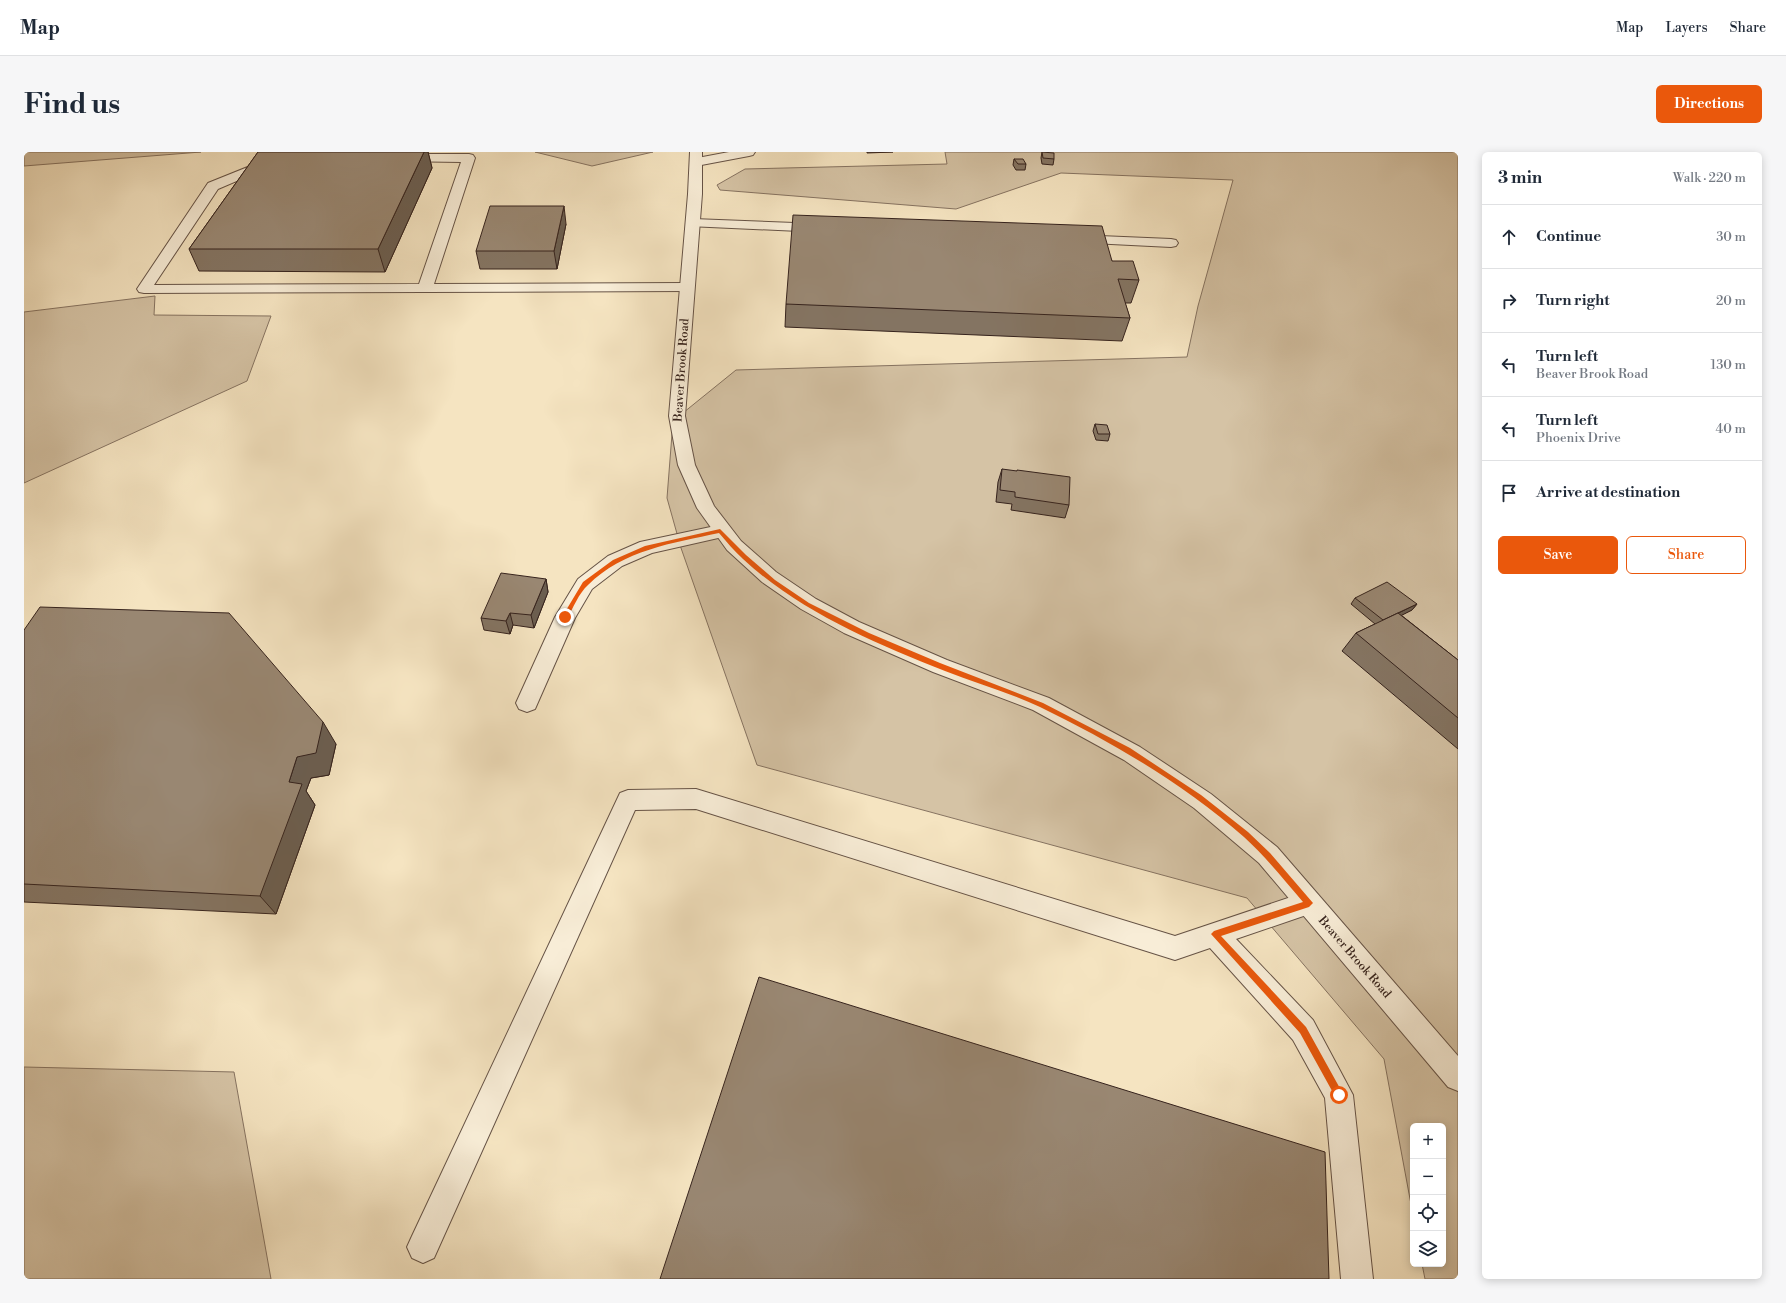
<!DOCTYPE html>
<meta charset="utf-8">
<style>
:root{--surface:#fff;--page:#f6f6f7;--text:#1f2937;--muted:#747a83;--line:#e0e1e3;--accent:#ea580c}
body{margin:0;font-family:"Libre Bodoni",serif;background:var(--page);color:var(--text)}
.controls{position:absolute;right:12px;bottom:12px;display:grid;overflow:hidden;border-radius:6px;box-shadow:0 2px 10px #0003}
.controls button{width:36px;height:36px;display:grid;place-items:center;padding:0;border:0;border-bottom:1px solid var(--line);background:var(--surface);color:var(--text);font:20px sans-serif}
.stop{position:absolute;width:12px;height:12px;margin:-9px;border:3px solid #ea580c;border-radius:50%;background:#fff}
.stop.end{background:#ea580c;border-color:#fff;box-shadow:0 1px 4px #0008}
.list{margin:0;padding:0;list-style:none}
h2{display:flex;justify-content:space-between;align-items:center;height:52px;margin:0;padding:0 16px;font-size:17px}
h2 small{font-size:13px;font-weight:400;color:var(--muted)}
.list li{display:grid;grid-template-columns:26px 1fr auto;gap:12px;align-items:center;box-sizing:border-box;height:64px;padding:0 16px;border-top:1px solid var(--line)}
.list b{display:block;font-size:15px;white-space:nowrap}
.list p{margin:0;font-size:13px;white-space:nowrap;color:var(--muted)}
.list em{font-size:13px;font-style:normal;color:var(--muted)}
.actions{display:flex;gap:8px;padding:12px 16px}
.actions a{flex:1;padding:9px 0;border:1px solid var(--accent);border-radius:6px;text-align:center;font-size:14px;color:var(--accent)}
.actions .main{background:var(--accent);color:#fff}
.icon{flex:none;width:22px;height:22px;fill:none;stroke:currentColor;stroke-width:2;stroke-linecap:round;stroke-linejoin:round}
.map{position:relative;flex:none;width:1434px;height:1127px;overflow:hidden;border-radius:6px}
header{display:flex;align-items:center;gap:24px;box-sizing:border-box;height:56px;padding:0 20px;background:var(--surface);border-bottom:1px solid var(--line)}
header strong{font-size:19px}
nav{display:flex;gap:22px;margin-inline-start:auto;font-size:14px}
.intro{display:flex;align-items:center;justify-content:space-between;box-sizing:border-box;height:96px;padding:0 24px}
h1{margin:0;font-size:28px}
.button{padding:10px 18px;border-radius:6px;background:var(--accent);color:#fff;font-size:14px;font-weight:700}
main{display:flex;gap:24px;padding:0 24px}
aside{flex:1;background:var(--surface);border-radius:6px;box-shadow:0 2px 10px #0003}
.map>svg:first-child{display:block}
.green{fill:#d5c3a5;stroke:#867361}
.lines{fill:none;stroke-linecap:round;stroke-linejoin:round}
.service-casing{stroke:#665346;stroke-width:2}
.minor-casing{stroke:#665346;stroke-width:2}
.tertiary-casing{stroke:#665346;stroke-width:2}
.service{fill:#f8edd7;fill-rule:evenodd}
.minor{fill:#f8edd7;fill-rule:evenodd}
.tertiary{fill:#f8edd7;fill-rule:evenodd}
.wall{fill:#847462;stroke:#36231d}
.shaded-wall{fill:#6b5e50;stroke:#36231d}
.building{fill:#998772;stroke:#36231d}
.route{fill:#ea580c}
.labels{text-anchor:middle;stroke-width:3;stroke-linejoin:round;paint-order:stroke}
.street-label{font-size:12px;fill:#36231d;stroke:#f8edd7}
</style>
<header>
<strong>Map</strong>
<nav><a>Map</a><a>Layers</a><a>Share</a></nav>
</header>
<div class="intro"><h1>Find us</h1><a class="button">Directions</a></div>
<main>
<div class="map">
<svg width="1434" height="1127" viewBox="0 0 1434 1127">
<rect width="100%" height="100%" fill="#f5e4c1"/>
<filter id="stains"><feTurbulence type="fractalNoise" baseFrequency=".005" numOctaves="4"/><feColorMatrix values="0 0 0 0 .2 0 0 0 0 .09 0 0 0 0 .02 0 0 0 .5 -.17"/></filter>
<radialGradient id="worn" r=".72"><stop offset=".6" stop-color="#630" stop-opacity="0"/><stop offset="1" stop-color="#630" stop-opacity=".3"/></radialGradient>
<g class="green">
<path d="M 0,0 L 177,0 L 0,14 Z"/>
<path d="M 511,0 L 629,0 L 568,14 Z"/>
<path d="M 921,0 L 1434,0 L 1434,1127 L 1401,1127 L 1398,1112 L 1419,1112 L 1419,974 L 1389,974 L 1389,1063 L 1360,907 L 1223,746 L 733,613 L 657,396 L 643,346 L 649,269 L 712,218 L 1163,205 L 1174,154 L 1209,28 L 1037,21 L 932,57 L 696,38 L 693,33 L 721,17 L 923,12 Z"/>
<path d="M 131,144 L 130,163 L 247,164 L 223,229 L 0,331 L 0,160 Z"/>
<path d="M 0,915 L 210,920 L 247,1127 L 0,1127 Z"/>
</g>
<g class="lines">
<defs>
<g id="service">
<path d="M 705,0 L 731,0 L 729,3 L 725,4 L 672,14 L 668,13 L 666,10 L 668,7 Z"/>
<path d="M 375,2 L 445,2 L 449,3 L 451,6 L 410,132 L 663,131 L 668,132 L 670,135 L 668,138 L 663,139 L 120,141 L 115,140 L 113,137 L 184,31 L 246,6 L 250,7 L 252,10 L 250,13 L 194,37 L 130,133 L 395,132 L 437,10 L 371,9 L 369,6 L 371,3 Z"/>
<path d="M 669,67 L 797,72 L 802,73 L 804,76 L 802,79 L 797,80 L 664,74 L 662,71 L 664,68 Z"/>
<path d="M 1052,83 L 1147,87 L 1152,88 L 1154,91 L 1152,94 L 1147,95 L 1047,90 L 1045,87 L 1047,84 Z"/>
<path d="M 672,637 L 1151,784 L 1285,739 L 1294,743 L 1298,751 L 1294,759 L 1212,787 L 1289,868 L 1329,943 L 1349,1127 L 1317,1127 L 1301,946 L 1269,888 L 1186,796 L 1151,808 L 672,657 L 611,658 L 410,1106 L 399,1111 L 388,1106 L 383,1095 L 388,1084 L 596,641 L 604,638 Z"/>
</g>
<path id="minor" d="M 696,373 L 703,374 L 705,379 L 703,384 L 628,401 L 598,414 L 568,437 L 551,466 L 511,557 L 503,560 L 495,557 L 492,551 L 531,465 L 554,427 L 584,404 L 616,390 Z"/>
<path id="tertiary" d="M 666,0 L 678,0 L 678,42 L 661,264 L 671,313 L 690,354 L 717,389 L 752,420 L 792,447 L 835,470 L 923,508 L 1025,546 L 1116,595 L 1187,642 L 1253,695 L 1434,904 L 1434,939 L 1424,935 L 1235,711 L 1170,656 L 1100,608 L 1009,558 L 909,520 L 820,481 L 777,457 L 738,430 L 703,398 L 673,356 L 654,313 L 645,264 L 664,42 Z"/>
</defs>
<use href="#service" class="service-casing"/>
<use href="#minor" class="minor-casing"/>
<use href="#tertiary" class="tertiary-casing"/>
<use href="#service" class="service"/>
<use href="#minor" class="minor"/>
<use href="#tertiary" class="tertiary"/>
</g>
<g class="wall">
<path d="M 234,0 L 404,0 L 408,16 L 361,120 L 175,119 L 165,97 Z"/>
<path d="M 843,0 L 869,0 L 843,1 Z"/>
<path d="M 1018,0 L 1030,7 L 1029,13 L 1018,12 L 1017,6 Z"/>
<path d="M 990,7 L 1002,12 L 1001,18 L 992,18 L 989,13 Z"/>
<path d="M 542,72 L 533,117 L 456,117 L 452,99 Z"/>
<path d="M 1088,109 L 1115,128 L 1107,151 L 1101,151 L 1106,166 L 1098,189 L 761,175 L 762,152 Z"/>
<path d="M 1071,272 L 1086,282 L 1084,289 L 1072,288 L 1069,279 Z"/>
<path d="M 978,317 L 1045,353 L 1041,366 L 987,358 L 988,352 L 972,350 L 974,330 Z"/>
<path d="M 522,427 L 524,440 L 510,476 L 489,473 L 486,482 L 460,478 L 457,466 Z"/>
<path d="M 1331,446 L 1393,452 L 1388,458 L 1377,463 L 1434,508 L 1434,597 L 1318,499 L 1332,481 L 1351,472 L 1327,452 Z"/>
<path d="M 0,478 L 312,592 L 305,623 L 287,626 L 282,639 L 291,653 L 252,762 L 0,750 Z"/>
</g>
<g class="shaded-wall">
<path d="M 400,0 L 404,0 L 408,16 L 361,120 L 354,97 Z"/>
<path d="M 540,54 L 542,72 L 533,117 L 530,99 Z"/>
<path d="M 522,427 L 524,440 L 510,476 L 507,463 Z"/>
<path d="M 1393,452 L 1388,458 L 1355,475 L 1360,468 Z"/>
<path d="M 486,461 L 489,473 L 486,482 L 482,469 Z"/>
<path d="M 299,570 L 312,592 L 305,623 L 287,626 L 282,639 L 291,653 L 252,762 L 236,744 L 265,630 L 273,605 Z"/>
</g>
<g class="building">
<path d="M 234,0 L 400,0 L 354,97 L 165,97 Z"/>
<path d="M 1018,0 L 1030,1 L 1030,7 L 1019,6 Z"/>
<path d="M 990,7 L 999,7 L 1002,12 L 994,12 Z"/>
<path d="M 466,54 L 540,54 L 530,99 L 452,99 Z"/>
<path d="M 769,63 L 1078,74 L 1088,109 L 1109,109 L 1115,128 L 1094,127 L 1106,166 L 762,152 Z"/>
<path d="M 1071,272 L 1083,273 L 1086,282 L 1074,282 Z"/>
<path d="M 978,317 L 993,319 L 993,318 L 1046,325 L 1045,353 L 991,345 L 991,340 L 976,338 Z"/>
<path d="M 477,421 L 522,427 L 507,463 L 486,461 L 482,469 L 457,466 Z"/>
<path d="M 1363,430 L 1393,452 L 1359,468 L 1331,446 Z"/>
<path d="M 16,455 L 205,461 L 299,570 L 292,601 L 273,605 L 265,630 L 278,632 L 236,744 L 0,732 L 0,478 Z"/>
<path d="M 1374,461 L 1434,508 L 1434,566 L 1332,481 Z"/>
<path d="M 735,825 L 1301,1000 L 1305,1127 L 636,1127 Z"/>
</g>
<path class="route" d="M 696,377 L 722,403 L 751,428 L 785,451 L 845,481 L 916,511 L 1019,551 L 1106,596 L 1177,643 L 1224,680 L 1246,701 L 1289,751 L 1285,755 L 1197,784 L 1282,875 L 1318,940 L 1318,946 L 1312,946 L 1276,881 L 1187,782 L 1190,779 L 1279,750 C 1260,728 1242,705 1220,685 C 1160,632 1088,590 1016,555 C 986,541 952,531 921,519 C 850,491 775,459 719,407 C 710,399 703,390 695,381 C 649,391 599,398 564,433 C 555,441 549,456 543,467 L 538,465 L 559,430 L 589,408 L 621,394 Z"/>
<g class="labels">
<g class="street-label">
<text transform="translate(657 218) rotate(-86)" y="4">Beaver Brook Road</text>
<text transform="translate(1331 805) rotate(49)" y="4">Beaver Brook Road</text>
</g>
</g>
<rect width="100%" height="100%" filter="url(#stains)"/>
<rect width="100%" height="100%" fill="url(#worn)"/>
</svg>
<div class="controls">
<button>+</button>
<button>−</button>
<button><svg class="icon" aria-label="locate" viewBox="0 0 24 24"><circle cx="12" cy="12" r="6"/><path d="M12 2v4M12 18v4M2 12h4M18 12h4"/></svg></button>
<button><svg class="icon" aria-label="layers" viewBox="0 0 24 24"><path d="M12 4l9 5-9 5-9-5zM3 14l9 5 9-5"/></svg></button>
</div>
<div class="stop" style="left:1315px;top:943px"></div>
<div class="stop end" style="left:541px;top:465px"></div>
</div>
<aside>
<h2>3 min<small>Walk · 220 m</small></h2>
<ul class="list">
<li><svg class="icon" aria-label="ahead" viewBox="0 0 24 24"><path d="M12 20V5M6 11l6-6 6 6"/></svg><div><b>Continue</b></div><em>30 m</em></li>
<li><svg class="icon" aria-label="right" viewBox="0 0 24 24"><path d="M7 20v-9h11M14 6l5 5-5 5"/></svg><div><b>Turn right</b></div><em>20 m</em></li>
<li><svg class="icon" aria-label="left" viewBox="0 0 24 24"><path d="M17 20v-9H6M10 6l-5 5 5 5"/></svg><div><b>Turn left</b><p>Beaver Brook Road</p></div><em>130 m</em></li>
<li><svg class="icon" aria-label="left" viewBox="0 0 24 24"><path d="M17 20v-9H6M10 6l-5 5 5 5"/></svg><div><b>Turn left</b><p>Phoenix Drive</p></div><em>40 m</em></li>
<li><svg class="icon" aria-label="arrive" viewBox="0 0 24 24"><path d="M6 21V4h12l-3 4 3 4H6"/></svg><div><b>Arrive at destination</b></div></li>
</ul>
<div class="actions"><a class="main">Save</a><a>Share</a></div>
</aside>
</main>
